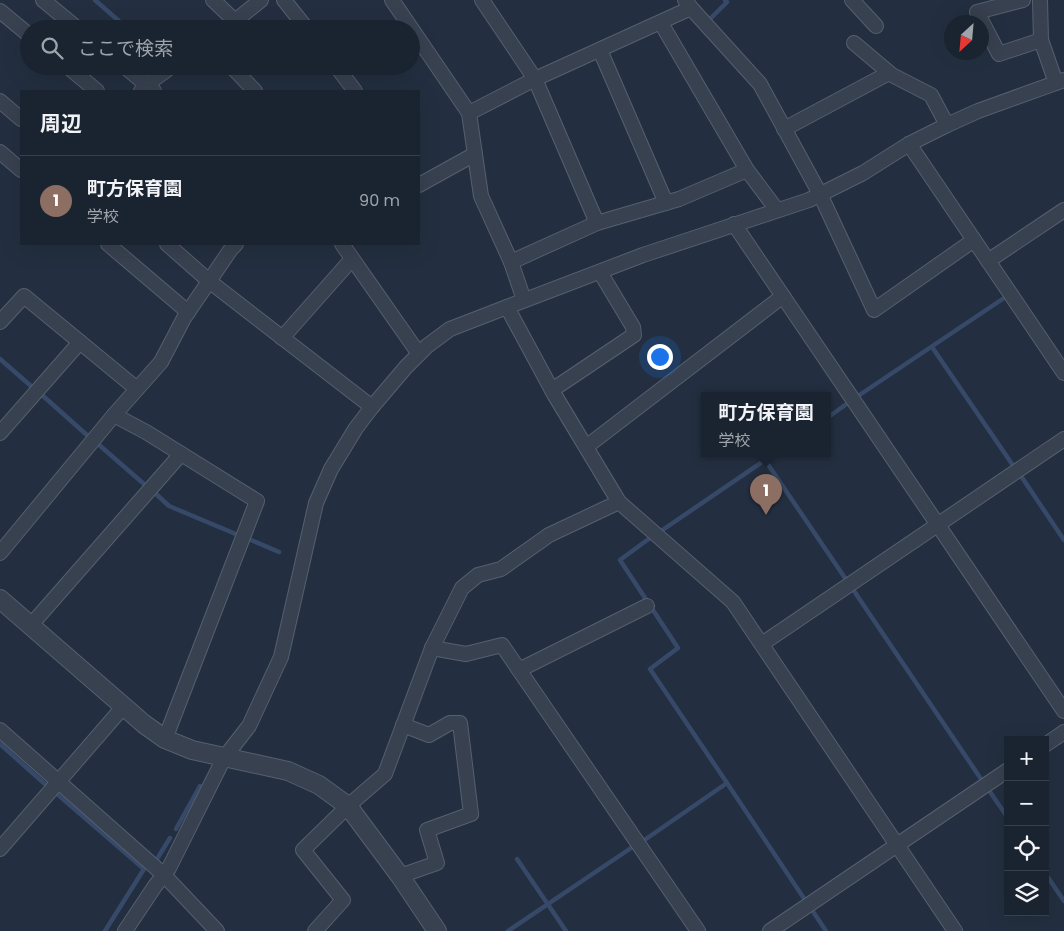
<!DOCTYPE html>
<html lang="ja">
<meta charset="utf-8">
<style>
:root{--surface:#1a2330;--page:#232b38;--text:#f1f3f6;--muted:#9fa4ab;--line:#38404c;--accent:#8c9099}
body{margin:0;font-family:Poppins,"Noto Sans JP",sans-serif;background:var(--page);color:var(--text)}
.controls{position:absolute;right:15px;bottom:15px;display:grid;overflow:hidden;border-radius:0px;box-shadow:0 5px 20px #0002}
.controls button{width:45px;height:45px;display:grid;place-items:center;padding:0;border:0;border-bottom:1px solid var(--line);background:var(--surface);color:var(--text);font:25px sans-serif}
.compass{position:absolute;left:944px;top:15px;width:45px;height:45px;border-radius:50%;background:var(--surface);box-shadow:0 5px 20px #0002;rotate:206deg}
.you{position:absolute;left:659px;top:356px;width:18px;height:18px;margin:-12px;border:4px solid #fff;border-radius:50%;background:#1a73e8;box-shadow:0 0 0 8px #1a73e833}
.badge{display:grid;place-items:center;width:32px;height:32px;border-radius:50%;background:var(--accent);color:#fff;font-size:16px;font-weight:700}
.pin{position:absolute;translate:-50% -41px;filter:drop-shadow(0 1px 2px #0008)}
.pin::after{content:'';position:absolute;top:26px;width:18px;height:15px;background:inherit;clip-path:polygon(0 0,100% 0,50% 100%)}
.popup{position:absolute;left:701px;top:392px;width:130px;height:65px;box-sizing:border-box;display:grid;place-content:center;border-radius:0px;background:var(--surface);filter:drop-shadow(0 1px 4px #0005);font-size:16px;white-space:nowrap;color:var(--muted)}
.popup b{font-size:19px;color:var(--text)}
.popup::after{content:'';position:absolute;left:50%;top:100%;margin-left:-10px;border:10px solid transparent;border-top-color:var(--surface)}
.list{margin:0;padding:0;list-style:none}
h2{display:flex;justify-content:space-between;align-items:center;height:65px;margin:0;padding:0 20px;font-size:21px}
h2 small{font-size:16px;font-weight:400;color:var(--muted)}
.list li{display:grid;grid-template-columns:32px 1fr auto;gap:15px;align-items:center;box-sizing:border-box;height:90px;padding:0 20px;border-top:1px solid var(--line)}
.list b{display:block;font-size:19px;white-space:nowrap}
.list p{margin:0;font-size:16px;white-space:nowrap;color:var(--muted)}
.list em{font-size:16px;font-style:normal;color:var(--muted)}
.icon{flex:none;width:28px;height:28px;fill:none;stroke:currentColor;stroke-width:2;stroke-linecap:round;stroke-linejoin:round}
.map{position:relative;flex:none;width:1064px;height:931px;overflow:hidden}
.search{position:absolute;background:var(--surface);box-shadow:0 5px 20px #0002;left:20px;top:20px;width:400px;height:55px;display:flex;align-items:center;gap:12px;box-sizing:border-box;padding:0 18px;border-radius:28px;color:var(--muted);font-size:19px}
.panel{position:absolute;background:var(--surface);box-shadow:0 5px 20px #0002;left:20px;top:90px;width:400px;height:155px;border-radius:0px}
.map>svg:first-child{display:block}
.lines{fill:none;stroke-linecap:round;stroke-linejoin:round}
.stream{stroke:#374968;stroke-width:4.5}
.minor-casing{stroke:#565f6e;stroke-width:16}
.tertiary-casing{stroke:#565f6e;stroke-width:20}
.minor{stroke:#384150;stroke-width:14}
.tertiary{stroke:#384150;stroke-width:18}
</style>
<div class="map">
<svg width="1064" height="931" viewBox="0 0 1064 931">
<rect width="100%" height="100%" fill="#232f40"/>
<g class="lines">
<g class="stream">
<path d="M 95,0 L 128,29"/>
<path d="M 709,23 L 708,21 L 727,2 L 725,0"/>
<path d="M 932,347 L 1012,464"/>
<path d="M 0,359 L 31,386"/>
<path d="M 42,395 L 88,436"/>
<path d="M 858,396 L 1004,298"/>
<path d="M 827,418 L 848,403"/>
<path d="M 98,444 L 144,484"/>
<path d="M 765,460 L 845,578"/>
<path d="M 1021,476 L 1064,540"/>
<path d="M 155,493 L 169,506 L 238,535"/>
<path d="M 661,531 L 774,454"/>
<path d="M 251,540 L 279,552"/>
<path d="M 852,588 L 981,779"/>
<path d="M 0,744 L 46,785"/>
<path d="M 727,783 L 805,900"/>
<path d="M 988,789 L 1008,818"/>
<path d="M 56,793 L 144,869 L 105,931"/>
<path d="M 176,829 L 200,786"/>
<path d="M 643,841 L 727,783 L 650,669 L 678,648 L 620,560 L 650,538"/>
<path d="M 157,859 L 170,838"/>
<path d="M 517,859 L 566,931"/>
<path d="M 1045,873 L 1064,901"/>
<path d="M 812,910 L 826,931"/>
<path d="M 508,931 L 631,848"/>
</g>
<defs>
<g id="minor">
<path d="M 43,0 L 78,29"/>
<path d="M 213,0 L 235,21 L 261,0"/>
<path d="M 284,0 L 307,29"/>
<path d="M 392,0 L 469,113 L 481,196 L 511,262 L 524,300"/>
<path d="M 482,0 L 535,79 L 597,223"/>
<path d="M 852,0 L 876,26"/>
<path d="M 1023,0 L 977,12 L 999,54 L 1041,40"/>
<path d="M 1040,0 L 1041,40 L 1056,83"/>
<path d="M 691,8 L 760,84 L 820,194 L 874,310 L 974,240"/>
<path d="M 0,11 L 29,35"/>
<path d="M 661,23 L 747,170 L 777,210"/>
<path d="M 854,43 L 892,75 L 931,95 L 947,125"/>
<path d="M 600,50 L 666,203"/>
<path d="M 67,66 L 97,91"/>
<path d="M 124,66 L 154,91"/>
<path d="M 231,66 L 255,91"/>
<path d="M 336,66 L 355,91"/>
<path d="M 141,91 L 146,85 L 172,66"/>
<path d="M 0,101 L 21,119"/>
<path d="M 469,113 L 535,79 L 691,8 L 685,0"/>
<path d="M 784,129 L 889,73"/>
<path d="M 909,144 L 1064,373"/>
<path d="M 0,152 L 21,170"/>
<path d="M 419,185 L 475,154"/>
<path d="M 734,224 L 1064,711"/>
<path d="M 108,244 L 188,312"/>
<path d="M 167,244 L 209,281 L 372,407"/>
<path d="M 342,244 L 419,354"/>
<path d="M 988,261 L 1064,210"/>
<path d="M 511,262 L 597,223 L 679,199 L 747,170"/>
<path d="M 507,307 L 554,394 L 619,502 L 733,602 L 955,931"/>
<path d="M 0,322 L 24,296 L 137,389"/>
<path d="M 282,338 L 352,259"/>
<path d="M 552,390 L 634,335 L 633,327 L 600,272"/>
<path d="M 114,415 L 146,432 L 257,501 L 165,739"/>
<path d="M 0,433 L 80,342"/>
<path d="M 586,447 L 783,296"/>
<path d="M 0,553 L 114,415 L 161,362 L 184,318 L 231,249 L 236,244"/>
<path d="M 31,625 L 181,454"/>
<path d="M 762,644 L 1064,439"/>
<path d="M 432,648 L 466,654 L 502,645 L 698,931"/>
<path d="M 519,670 L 647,606"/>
<path d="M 0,730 L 164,875 L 217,931"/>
<path d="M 1045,745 L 1064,732"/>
<path d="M 0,849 L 124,706"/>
<path d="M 400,876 L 437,863 L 427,830 L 471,814 L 460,723 L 450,723 L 429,735 L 403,725"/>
<path d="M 125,931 L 155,886 L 169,868 L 224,758 L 249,726 L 281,657 L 316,503 L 331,469 L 356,428 L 372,407 L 406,367 L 427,346 L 450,329 L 507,307 L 643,255 L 809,200 L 863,173 L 909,144 L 947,125 L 978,111 L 1064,80"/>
<path d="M 315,931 L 343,900 L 303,850 L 348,806 L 385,774 L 432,648 L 462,588 L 478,575 L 501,569 L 549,535 L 619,502"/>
<path d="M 770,931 L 1008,770"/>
</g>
<path id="tertiary" d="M 0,599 L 144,724 L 165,739 L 192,750 L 288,771 L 319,785 L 348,806 L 400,876 L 437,931"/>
</defs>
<use href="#minor" class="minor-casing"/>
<use href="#tertiary" class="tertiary-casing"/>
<use href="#minor" class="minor"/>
<use href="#tertiary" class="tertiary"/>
</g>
</svg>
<div class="controls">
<button>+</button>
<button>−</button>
<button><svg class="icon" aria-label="locate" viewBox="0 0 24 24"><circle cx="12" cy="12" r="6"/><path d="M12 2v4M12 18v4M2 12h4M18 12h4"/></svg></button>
<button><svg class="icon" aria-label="layers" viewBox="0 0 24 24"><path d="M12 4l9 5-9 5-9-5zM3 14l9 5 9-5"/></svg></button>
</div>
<svg class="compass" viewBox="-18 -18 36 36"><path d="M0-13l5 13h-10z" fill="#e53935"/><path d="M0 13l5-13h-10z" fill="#9fa4ab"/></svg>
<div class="you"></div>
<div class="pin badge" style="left:766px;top:515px;background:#8d6e63">1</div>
<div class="popup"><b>町方保育園</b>学校</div>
<div class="search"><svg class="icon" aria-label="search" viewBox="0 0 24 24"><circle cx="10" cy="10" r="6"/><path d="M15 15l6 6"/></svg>ここで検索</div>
<section class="panel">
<h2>周辺<small></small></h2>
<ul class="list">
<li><span class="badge" style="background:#8d6e63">1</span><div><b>町方保育園</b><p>学校</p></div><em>90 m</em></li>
</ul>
</section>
</div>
